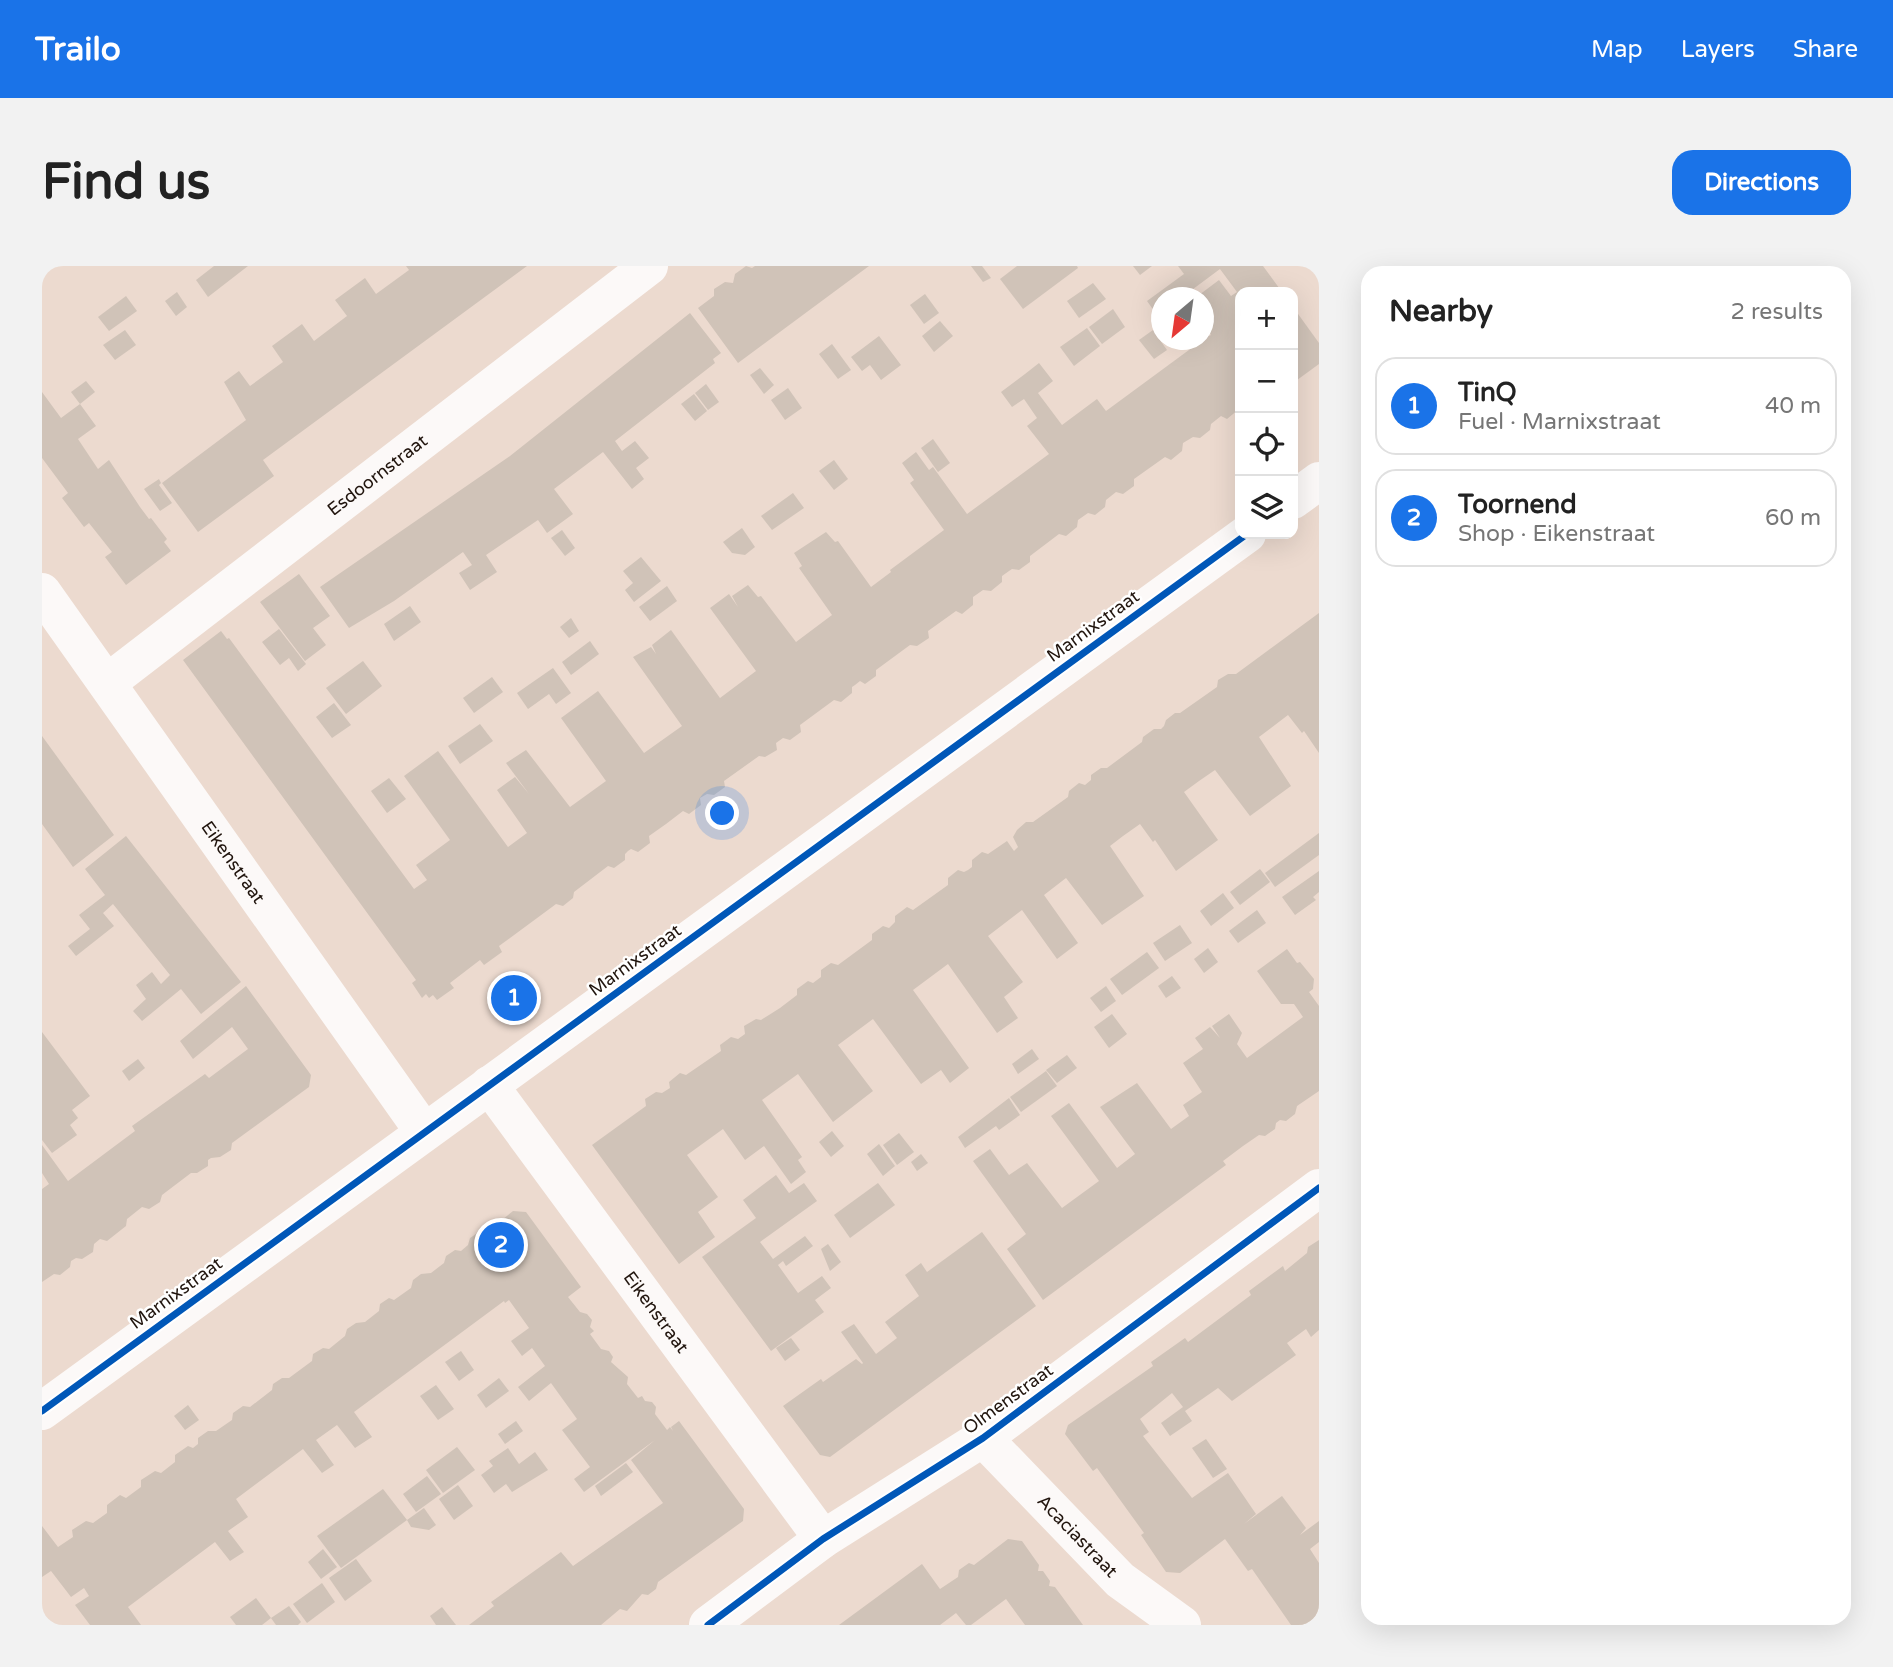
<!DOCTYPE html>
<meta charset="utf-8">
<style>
:root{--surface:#fff;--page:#f2f2f2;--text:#222;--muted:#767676;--line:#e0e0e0;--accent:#1a73e8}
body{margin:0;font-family:"Varela Round",sans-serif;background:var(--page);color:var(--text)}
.controls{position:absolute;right:21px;top:21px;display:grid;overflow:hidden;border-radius:14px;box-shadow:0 7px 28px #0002}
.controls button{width:63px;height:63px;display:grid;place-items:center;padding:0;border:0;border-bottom:2px solid var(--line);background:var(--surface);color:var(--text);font:35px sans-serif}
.compass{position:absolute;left:1109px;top:21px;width:63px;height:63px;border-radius:50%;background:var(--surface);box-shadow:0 7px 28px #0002;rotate:209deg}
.you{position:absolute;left:681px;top:548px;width:24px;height:24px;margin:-18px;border:5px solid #fff;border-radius:50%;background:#1a73e8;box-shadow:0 0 0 10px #1a73e833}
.badge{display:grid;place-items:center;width:46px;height:46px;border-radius:50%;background:var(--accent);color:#fff;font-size:23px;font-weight:700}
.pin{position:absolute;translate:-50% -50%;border:4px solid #fff;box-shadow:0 2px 7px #0006}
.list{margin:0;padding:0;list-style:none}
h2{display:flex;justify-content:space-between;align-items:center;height:91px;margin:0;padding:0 28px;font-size:30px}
h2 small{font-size:23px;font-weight:400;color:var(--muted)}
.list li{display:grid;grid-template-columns:46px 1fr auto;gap:21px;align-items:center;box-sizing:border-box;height:98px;margin:0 14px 14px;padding:0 14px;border:2px solid var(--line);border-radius:21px}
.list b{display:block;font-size:26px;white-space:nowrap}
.list p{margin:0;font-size:23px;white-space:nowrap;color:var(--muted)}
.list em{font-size:23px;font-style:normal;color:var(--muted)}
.icon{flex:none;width:38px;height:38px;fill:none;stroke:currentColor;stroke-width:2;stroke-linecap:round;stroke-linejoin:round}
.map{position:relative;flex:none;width:1277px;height:1359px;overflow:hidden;border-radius:21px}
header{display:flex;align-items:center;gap:42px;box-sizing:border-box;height:98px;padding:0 35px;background:var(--accent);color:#fff}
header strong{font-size:33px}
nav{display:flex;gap:38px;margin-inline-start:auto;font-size:24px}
.intro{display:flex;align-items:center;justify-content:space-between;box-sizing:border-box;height:168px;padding:0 42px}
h1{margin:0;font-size:49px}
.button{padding:18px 32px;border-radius:21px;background:var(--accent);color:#fff;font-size:24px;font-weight:700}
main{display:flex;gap:42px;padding:0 42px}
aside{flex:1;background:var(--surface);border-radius:21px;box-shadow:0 7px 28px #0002}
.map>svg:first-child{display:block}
.building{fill:#d0c3b8}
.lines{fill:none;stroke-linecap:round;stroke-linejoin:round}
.minor{stroke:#fcf9f8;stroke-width:38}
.tertiary{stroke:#fcf9f8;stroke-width:38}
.cycleway-casing{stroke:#fff;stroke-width:11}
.cycleway{stroke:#0057b8;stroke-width:7}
.labels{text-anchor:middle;stroke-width:5;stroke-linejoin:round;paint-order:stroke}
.street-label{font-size:18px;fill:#21150e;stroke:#fff}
</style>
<header>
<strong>Trailo</strong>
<nav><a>Map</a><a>Layers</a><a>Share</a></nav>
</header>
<div class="intro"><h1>Find us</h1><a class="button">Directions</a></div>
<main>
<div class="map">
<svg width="1277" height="1359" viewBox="0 0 1277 1359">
<rect width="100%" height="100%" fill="#ecdacf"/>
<g class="building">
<path d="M 172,0 L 206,0 L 166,31 L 154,14 Z"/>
<path d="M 364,0 L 485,0 L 221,194 L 232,210 L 156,266 L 120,217 L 204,154 L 182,116 L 197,105 L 208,120 L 241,96 L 230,80 L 260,58 L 272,75 L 305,50 L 293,34 L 323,12 L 334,28 L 367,4 Z"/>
<path d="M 704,0 L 710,2 L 713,0 L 827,0 L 696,97 L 656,42 L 672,30 L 672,23 L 683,16 L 691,17 L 693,8 Z"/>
<path d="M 929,0 L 940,0 L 949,12 L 941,16 Z"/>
<path d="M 975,0 L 1035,0 L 1036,2 L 981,43 L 958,13 Z"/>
<path d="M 1091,0 L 1110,0 L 1098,9 Z"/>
<path d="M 1136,0 L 1221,0 L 1240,26 L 1198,26 L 1197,143 L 1185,153 L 1179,150 L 1169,158 L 1168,164 L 1158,172 L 1151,171 L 1141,177 L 1140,185 L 1129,194 L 1123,191 L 1092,213 L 1092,220 L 1081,228 L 1074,226 L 1064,234 L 1063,241 L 1053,249 L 1046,247 L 1036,254 L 1035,261 L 1024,270 L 1017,268 L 988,290 L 988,296 L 977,304 L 970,303 L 967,305 L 960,310 L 960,316 L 949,325 L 941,324 L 931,331 L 931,339 L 920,348 L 914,345 L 886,365 L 887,372 L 875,380 L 868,379 L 834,404 L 834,410 L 823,418 L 818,415 L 813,419 L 810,421 L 810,427 L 799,436 L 792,434 L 758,459 L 759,466 L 748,474 L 741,472 L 734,477 L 735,484 L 723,491 L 717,490 L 682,515 L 683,521 L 672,529 L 665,528 L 658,532 L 659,539 L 647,548 L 641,545 L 624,558 L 607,570 L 608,577 L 596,586 L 589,583 L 586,585 L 583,588 L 583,594 L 572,602 L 566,600 L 532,626 L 531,632 L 521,640 L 514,638 L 510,641 L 457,680 L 460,686 L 442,699 L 438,694 L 408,717 L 412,722 L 395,734 L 391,729 L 387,732 L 384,728 L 380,732 L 370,717 L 374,714 L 141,394 L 179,365 L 185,373 L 187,372 L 372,623 L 385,614 L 374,599 L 408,574 L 362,510 L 396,485 L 466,581 L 485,567 L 455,524 L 473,511 L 487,528 L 464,497 L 484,484 L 528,541 L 564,515 L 519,452 L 556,425 L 602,487 L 640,460 L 591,391 L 609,381 L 614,388 L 610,379 L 629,364 L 678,432 L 714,405 L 668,342 L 687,328 L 696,341 L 690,330 L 706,319 L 716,331 L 719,330 L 754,376 L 790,349 L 757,302 L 760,300 L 752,287 L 784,266 L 793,276 L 796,275 L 829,321 L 849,306 L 848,304 L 902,264 L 868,217 L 872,214 L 860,197 L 874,186 L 887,204 L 891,201 L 925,248 L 1007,188 L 985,160 L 995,152 L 982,133 L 970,141 L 959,126 L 983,108 L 997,97 L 1011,115 L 996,127 L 1020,159 L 1055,133 L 1064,145 L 1151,81 L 1146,74 L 1162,74 L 1162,62 L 1167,70 L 1169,69 L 1162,59 L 1162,32 L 1153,32 L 1177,14 L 1189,30 L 1195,26 L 1178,3 L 1139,32 L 1119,32 L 1119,45 L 1115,49 L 1105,35 L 1142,8 Z"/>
<path d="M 1051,17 L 1064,33 L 1037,52 L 1025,35 Z"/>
<path d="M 135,26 L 145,41 L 134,50 L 123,35 Z"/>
<path d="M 883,28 L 897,47 L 882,58 L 868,39 Z"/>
<path d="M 84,30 L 95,45 L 67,65 L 56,51 Z"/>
<path d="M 1251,41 L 1277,77 L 1277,98 L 1251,117 Z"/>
<path d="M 1071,43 L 1083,61 L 1060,78 L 1047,61 Z"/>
<path d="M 648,47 L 679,87 L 671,93 L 673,97 L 573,175 L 580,185 L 593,175 L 607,192 L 594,202 L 602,213 L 590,223 L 561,186 L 512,223 L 531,248 L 505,267 L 496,254 L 444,289 L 455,306 L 428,324 L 417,307 L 430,299 L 421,286 L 352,335 L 307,362 L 278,321 L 468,190 Z"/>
<path d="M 898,55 L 911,70 L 892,86 L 880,70 Z"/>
<path d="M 1045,62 L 1058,80 L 1032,100 L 1018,81 Z"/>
<path d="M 83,64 L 94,79 L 73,94 L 61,79 Z"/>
<path d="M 1111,64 L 1125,84 L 1112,93 L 1097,74 Z"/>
<path d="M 837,70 L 859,99 L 839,114 L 828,99 L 820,105 L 809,91 Z"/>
<path d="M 790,78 L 809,104 L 796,113 L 777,88 Z"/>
<path d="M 718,102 L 732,119 L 722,128 L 708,109 Z"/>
<path d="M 44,115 L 53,126 L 38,138 L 29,126 Z"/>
<path d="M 664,118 L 677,136 L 666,144 L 653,127 Z"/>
<path d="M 746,122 L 760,142 L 743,154 L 729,134 Z"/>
<path d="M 0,126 L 19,152 L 38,138 L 54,160 L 36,173 L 56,203 L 67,194 L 98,241 L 107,253 L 109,252 L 125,273 L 122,276 L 129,285 L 84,319 L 63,291 L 70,286 L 47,257 L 42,261 L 20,232 L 26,227 L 0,192 Z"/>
<path d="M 652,128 L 665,145 L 653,155 L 639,138 Z"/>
<path d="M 891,173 L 908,197 L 896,206 L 879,182 Z"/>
<path d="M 792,194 L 806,213 L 792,224 L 777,205 Z"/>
<path d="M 117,213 L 119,217 L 117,219 L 130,237 L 118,245 L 102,223 Z"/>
<path d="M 751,227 L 762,242 L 730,264 L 719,250 Z"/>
<path d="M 700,262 L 713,281 L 703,289 L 690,287 L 681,276 Z"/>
<path d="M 520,264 L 533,282 L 523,290 L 509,272 Z"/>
<path d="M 599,291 L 619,315 L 592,336 L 583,324 L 591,317 L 581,305 Z"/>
<path d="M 257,308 L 288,350 L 271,362 L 284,379 L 263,395 L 218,336 Z"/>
<path d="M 625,320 L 635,335 L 608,355 L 597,341 Z"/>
<path d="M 368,340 L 379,356 L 352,375 L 342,358 Z"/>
<path d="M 1277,347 L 1277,487 L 1262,465 L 1260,467 L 1246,449 L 1217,471 L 1249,520 L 1208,550 L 1173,504 L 1157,515 L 1142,526 L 1176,574 L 1134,605 L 1113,574 L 1111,576 L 1098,558 L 1081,570 L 1068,580 L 1102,630 L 1060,659 L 1024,612 L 1002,629 L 1036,677 L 1015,693 L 980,644 L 946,670 L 981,716 L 962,731 L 976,752 L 955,767 L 906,698 L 871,724 L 927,802 L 908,817 L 899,804 L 879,818 L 831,753 L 796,779 L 831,825 L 791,856 L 756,808 L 720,834 L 760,891 L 756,894 L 764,906 L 749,918 L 722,880 L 703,894 L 681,863 L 645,889 L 676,931 L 656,946 L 673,971 L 637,998 L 550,879 L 604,840 L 603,833 L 614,826 L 620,827 L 628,822 L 627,816 L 638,807 L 644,809 L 679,785 L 678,779 L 689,771 L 696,773 L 703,768 L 702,760 L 714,753 L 719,754 L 738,742 L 755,729 L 755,723 L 766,715 L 771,717 L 779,711 L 779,704 L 789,697 L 796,699 L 830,674 L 830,668 L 841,660 L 847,662 L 853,656 L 853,650 L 865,641 L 871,644 L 906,619 L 906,612 L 916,604 L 922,606 L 926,604 L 930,601 L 930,594 L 940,586 L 946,588 L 965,575 L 972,585 L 976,581 L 971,571 L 975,564 L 984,556 L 991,556 L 1026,531 L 1027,525 L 1037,517 L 1043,519 L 1049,514 L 1049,509 L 1059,502 L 1065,502 L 1100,476 L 1101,471 L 1112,463 L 1119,463 L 1122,460 L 1124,454 L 1133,447 L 1138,447 L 1175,421 L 1176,414 L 1186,408 L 1194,408 Z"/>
<path d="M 529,352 L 537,365 L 527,372 L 518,361 Z"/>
<path d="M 237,363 L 264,398 L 256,405 L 247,392 L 238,399 L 220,376 Z"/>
<path d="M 548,375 L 557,388 L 529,409 L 520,396 Z"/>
<path d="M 321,395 L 340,420 L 304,448 L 284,422 Z"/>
<path d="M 511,402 L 529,427 L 514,438 L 507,428 L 486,443 L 475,427 Z"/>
<path d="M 450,411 L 461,426 L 432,447 L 421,432 Z"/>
<path d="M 292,437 L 309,459 L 290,472 L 274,451 Z"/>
<path d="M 438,458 L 451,475 L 418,498 L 406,480 Z"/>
<path d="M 0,470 L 72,569 L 31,601 L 0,558 Z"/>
<path d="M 347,512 L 364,533 L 345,547 L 329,525 Z"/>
<path d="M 1277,567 L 1277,589 L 1233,621 L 1223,607 Z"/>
<path d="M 84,570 L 199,716 L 159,748 L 139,723 L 100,755 L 91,745 L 104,733 L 94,719 L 110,706 L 119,718 L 128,709 L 71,638 L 61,647 L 72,660 L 34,690 L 26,680 L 48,663 L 37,649 L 63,629 L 43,603 Z"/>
<path d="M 1218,603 L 1228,616 L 1198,639 L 1188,626 Z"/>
<path d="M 1277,605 L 1277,626 L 1271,631 L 1274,634 L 1253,649 L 1240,631 Z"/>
<path d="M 1181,627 L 1192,642 L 1169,660 L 1158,645 Z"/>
<path d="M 1215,644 L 1224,657 L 1196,677 L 1187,665 Z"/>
<path d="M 1138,659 L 1150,677 L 1123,695 L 1111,677 Z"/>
<path d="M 1166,682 L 1176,696 L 1162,707 L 1152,693 Z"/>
<path d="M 1245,683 L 1255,697 L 1258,696 L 1272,713 L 1271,723 L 1267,726 L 1277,740 L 1277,825 L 1255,840 L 1253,848 L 1244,855 L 1238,854 L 1234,857 L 1233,863 L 1223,870 L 1217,869 L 1201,880 L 1181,895 L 1184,899 L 1001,1034 L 965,983 L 984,968 L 931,895 L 948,883 L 967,909 L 985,897 L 1020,942 L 1057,915 L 1009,850 L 1027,837 L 1075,902 L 1093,888 L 1058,841 L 1095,817 L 1129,863 L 1147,850 L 1141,839 L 1160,826 L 1141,797 L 1161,783 L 1153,772 L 1168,761 L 1178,772 L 1170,760 L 1187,748 L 1200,767 L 1195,778 L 1205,792 L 1261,751 L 1252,738 L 1239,738 L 1215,705 Z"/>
<path d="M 1105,686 L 1117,702 L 1080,729 L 1068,713 Z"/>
<path d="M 1130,710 L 1139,722 L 1124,732 L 1116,720 Z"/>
<path d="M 204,720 L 269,809 L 267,821 L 190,877 L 189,884 L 178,891 L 169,892 L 166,894 L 166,900 L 155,907 L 149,907 L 120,929 L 118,936 L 107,943 L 100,941 L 85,953 L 84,960 L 65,975 L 58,973 L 52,978 L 51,986 L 40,993 L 34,992 L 29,995 L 28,1001 L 18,1009 L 12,1008 L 0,1016 L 0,923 L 7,918 L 0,907 L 0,879 L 26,915 L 93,865 L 90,860 L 163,808 L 167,812 L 206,783 L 190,761 L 151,793 L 138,775 Z"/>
<path d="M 1064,720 L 1074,735 L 1059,746 L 1048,732 Z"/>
<path d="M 1070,748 L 1085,768 L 1067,782 L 1052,761 Z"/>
<path d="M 0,766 L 48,830 L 30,844 L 36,852 L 28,859 L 35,869 L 10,887 L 0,874 Z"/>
<path d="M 990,783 L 997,793 L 976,808 L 970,798 Z"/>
<path d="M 1025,789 L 1035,802 L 1015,817 L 1004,804 Z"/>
<path d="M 96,793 L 103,802 L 87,815 L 80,805 Z"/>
<path d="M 1004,805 L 1015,820 L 979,846 L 968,831 Z"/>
<path d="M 967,832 L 978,849 L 957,864 L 954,860 L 923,882 L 916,871 Z"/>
<path d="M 790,865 L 802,880 L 789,891 L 777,876 Z"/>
<path d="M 857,867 L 872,886 L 855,899 L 841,879 Z"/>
<path d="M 837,878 L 853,900 L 841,910 L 825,888 Z"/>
<path d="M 879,888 L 886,897 L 875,905 L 869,896 Z"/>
<path d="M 734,909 L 747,927 L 762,917 L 775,935 L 718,976 L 731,993 L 763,970 L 771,980 L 744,1000 L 741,995 L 736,999 L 756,1027 L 780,1010 L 789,1022 L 773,1034 L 782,1046 L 729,1085 L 660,991 L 714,952 L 701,934 Z"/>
<path d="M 836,917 L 853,939 L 808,972 L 792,949 Z"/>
<path d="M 471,945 L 484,946 L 539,1021 L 526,1031 L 538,1046 L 545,1048 L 550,1054 L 548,1061 L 552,1065 L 548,1068 L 559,1083 L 567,1085 L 571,1091 L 569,1096 L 586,1111 L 585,1118 L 596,1132 L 600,1130 L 603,1135 L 610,1136 L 614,1141 L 613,1148 L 625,1164 L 628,1161 L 631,1165 L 629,1161 L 637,1155 L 702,1243 L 701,1255 L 616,1316 L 614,1323 L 606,1329 L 600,1328 L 585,1345 L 578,1343 L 559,1359 L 427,1359 L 452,1340 L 449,1336 L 519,1286 L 531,1300 L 621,1237 L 589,1194 L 613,1174 L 542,1226 L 532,1213 L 548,1201 L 520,1164 L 535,1153 L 509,1117 L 487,1135 L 476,1121 L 503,1100 L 490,1082 L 480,1090 L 469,1075 L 487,1062 L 467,1034 L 463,1037 L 462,1035 L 312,1146 L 330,1171 L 313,1182 L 295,1159 L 274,1174 L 292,1199 L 280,1207 L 261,1183 L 194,1233 L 206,1251 L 186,1265 L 202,1286 L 188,1295 L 173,1276 L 86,1341 L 99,1359 L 48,1359 L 33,1339 L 47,1330 L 42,1322 L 29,1331 L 9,1305 L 0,1311 L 0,1260 L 16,1281 L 31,1271 L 30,1264 L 44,1255 L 51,1257 L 65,1247 L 65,1239 L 78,1229 L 84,1232 L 99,1221 L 99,1214 L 113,1205 L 119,1207 L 133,1196 L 133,1189 L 146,1180 L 151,1182 L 156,1178 L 156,1172 L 166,1165 L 174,1165 L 190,1154 L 191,1147 L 201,1140 L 208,1141 L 230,1124 L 231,1118 L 240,1112 L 247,1112 L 270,1095 L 271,1088 L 281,1082 L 287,1083 L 303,1070 L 305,1063 L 314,1057 L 323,1056 L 337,1045 L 338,1038 L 347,1032 L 352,1034 L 369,1022 L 371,1014 L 379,1008 L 389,1007 L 402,997 L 404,990 L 413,984 L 419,985 L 426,979 L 428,972 L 440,964 L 446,965 Z"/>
<path d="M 940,966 L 994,1040 L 788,1191 L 778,1189 L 741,1140 L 779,1113 L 781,1116 L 814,1093 L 820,1098 L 821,1097 L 799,1066 L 812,1058 L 834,1088 L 855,1072 L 843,1056 L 877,1030 L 863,1009 L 879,997 L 885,1006 Z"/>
<path d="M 1277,974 L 1277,1064 L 1269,1071 L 1264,1063 L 1245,1077 L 1254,1089 L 1190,1135 L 1176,1122 L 1143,1145 L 1150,1155 L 1128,1170 L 1119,1157 L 1141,1141 L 1130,1127 L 1098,1153 L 1107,1166 L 1101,1170 L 1150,1232 L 1186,1207 L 1214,1248 L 1202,1258 L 1240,1230 L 1264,1262 L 1258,1269 L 1277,1255 L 1277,1276 L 1268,1283 L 1277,1297 L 1277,1359 L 1249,1359 L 1210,1303 L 1206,1305 L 1183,1273 L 1138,1307 L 1124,1306 L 1099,1269 L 1102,1267 L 1055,1202 L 1051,1205 L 1023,1168 L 1026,1159 L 1111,1100 L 1109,1096 L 1143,1072 L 1146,1076 L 1209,1029 L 1207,1025 L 1241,1000 L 1243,1005 L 1265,987 L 1266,981 Z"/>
<path d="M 786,978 L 799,996 L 788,1005 L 779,983 Z"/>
<path d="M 749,1072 L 758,1084 L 743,1095 L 734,1082 Z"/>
<path d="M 419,1085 L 432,1104 L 417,1115 L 403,1096 Z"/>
<path d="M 457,1112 L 467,1125 L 444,1142 L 435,1129 Z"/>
<path d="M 394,1119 L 412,1143 L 396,1154 L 378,1130 Z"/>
<path d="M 146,1139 L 157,1154 L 143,1164 L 132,1150 Z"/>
<path d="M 474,1155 L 481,1165 L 463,1178 L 456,1168 Z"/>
<path d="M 1164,1173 L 1185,1203 L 1171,1212 L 1150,1182 Z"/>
<path d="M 415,1181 L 433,1204 L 401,1227 L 384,1204 Z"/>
<path d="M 466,1182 L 477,1198 L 493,1186 L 506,1204 L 470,1226 L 464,1218 L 452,1227 L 439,1209 L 451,1200 L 447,1195 Z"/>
<path d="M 584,1197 L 591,1206 L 559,1230 L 553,1220 Z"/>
<path d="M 385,1210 L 399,1228 L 374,1246 L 361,1228 Z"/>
<path d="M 416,1219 L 431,1240 L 412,1254 L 397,1233 Z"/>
<path d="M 341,1223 L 365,1254 L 299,1302 L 275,1270 Z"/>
<path d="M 382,1242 L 394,1259 L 387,1264 L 369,1261 L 365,1254 Z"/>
<path d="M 966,1273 L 980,1275 L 997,1299 L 996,1305 L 1001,1305 L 1008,1315 L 1007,1320 L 1013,1321 L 1041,1359 L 983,1359 L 964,1333 L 929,1359 L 924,1359 L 914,1347 L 898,1359 L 797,1359 L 880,1298 L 898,1323 L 916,1311 L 917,1304 L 927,1297 L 932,1299 Z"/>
<path d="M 281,1283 L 295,1301 L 279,1313 L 266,1296 Z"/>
<path d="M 314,1293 L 330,1315 L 303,1335 L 287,1312 Z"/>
<path d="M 280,1317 L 293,1336 L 265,1357 L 251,1338 Z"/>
<path d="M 214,1332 L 229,1352 L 220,1359 L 194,1359 L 188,1351 Z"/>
<path d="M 247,1340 L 259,1356 L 256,1359 L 234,1359 L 229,1352 Z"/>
<path d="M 400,1341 L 414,1359 L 394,1359 L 388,1350 Z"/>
</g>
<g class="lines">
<g class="minor">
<path id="s1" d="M 0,326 L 382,866"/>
<path id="s2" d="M 65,417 L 607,0"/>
<path id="s3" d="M 447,819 L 781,1273"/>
<path id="s4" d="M 941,1172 L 1078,1314 L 1140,1359"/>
<path d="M 666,1359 L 781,1273 L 941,1172 L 1277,922"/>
</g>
<g class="tertiary">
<path d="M 1251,234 L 1277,215"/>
<path d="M 0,1145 L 1205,268"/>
</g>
<defs>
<g id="cycleway">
<path d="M 0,1145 L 1205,268"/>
<path d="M 666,1359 L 781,1273 L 941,1172 L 1277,922"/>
</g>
</defs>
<use href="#cycleway" class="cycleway-casing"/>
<use href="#cycleway" class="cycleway"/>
</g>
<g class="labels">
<g class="street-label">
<text dy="6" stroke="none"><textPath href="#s2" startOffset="341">Esdoornstraat</textPath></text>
<text transform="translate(1051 360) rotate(-36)" y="6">Marnixstraat</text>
<text dy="6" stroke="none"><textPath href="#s1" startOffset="331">Eikenstraat</textPath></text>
<text transform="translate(593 694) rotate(-36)" y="6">Marnixstraat</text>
<text transform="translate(134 1027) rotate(-36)" y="6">Marnixstraat</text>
<text dy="6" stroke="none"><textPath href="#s3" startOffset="282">Eikenstraat</textPath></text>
<text transform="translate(966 1133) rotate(-36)" y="6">Olmenstraat</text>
<text dy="6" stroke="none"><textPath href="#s4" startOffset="136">Acaciastraat</textPath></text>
</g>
</g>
</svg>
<div class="controls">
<button>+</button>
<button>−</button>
<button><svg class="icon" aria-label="locate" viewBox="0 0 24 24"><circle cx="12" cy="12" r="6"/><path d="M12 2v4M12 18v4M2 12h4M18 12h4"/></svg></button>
<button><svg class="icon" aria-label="layers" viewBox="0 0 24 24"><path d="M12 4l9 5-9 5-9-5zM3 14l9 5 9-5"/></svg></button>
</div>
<svg class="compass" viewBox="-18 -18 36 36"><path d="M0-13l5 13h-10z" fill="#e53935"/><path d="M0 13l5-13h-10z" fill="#767676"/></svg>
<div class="you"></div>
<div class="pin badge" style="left:472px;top:732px">1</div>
<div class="pin badge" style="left:459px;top:979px">2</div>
</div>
<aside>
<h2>Nearby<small>2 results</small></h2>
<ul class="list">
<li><span class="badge">1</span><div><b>TinQ</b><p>Fuel · Marnixstraat</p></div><em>40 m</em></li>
<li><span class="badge">2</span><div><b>Toornend</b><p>Shop · Eikenstraat</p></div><em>60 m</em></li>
</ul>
</aside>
</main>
